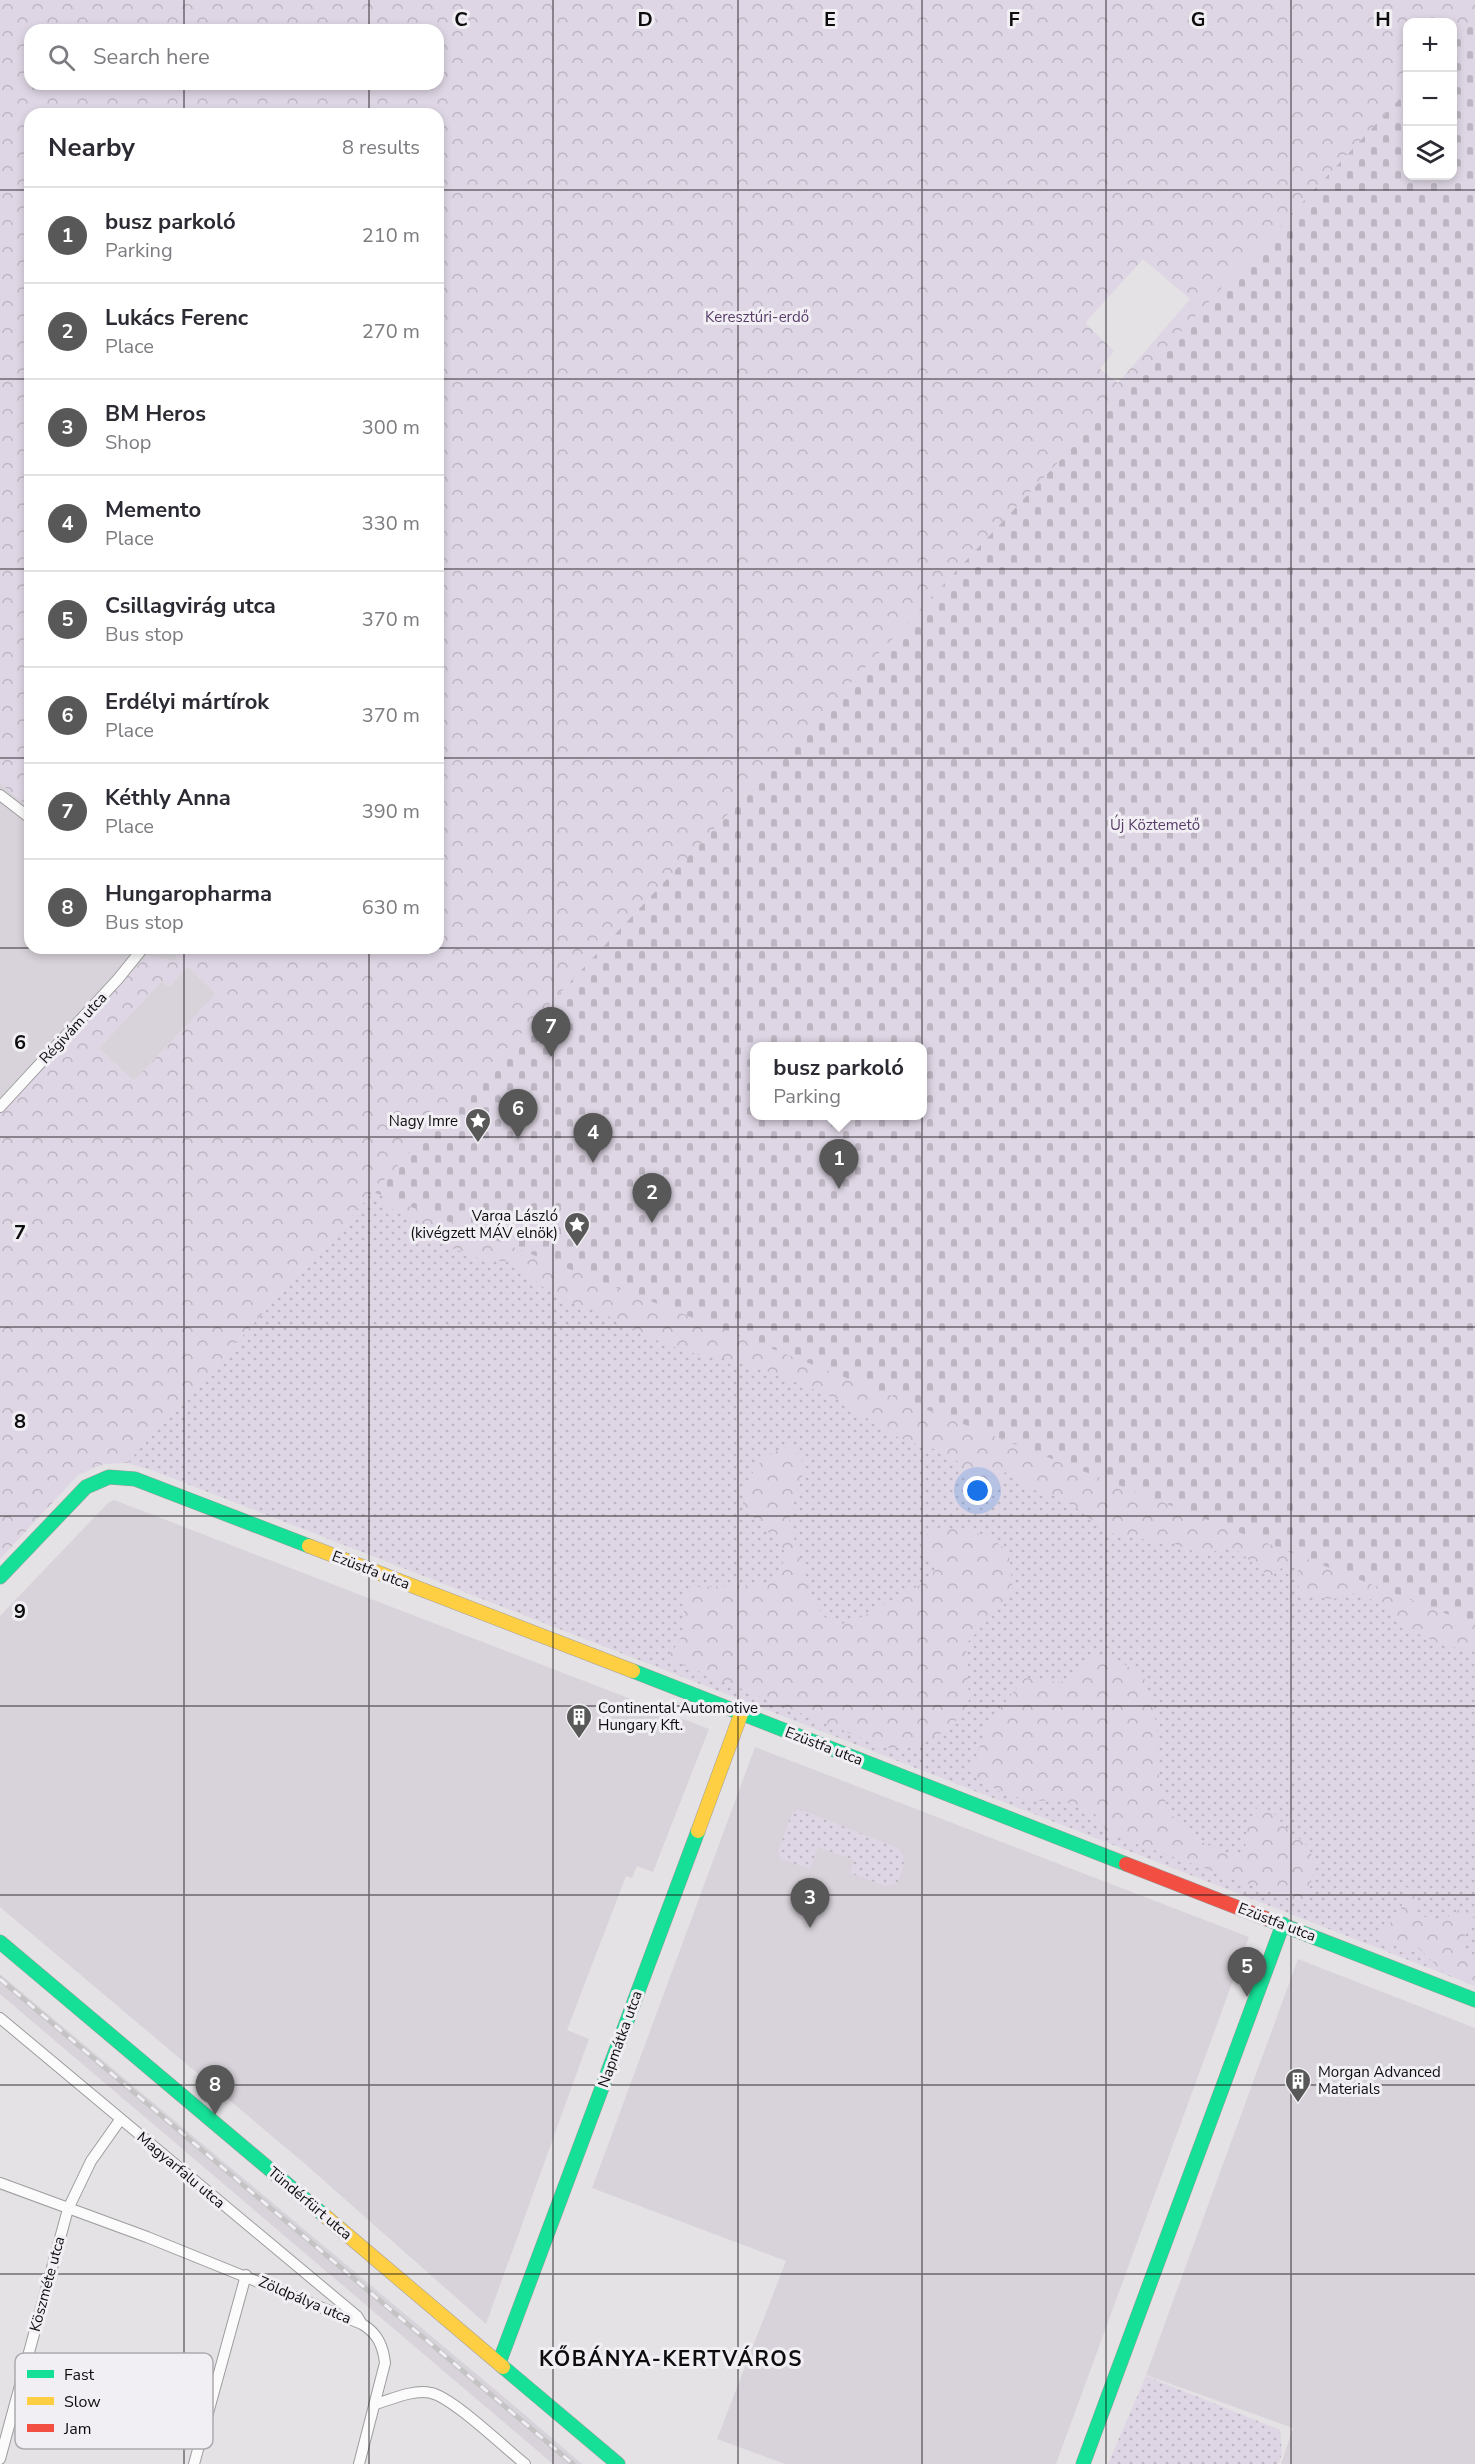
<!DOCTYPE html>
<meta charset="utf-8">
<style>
:root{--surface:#fff;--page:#f7f7f7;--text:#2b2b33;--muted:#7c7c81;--line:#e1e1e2;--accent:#595859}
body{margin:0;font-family:"Nunito Sans",sans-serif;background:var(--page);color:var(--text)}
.controls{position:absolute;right:18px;top:18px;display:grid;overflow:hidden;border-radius:12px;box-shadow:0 3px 9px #0003}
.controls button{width:54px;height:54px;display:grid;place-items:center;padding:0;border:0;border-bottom:2px solid var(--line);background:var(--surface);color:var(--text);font:30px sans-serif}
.you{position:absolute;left:978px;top:1491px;width:21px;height:21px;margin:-15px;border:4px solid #fff;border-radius:50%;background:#1a73e8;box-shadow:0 0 0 9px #1a73e833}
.badge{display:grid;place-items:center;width:39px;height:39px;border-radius:50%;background:var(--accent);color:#fff;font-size:20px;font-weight:700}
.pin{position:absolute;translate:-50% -50px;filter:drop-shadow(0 2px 3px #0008)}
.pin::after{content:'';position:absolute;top:32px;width:21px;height:18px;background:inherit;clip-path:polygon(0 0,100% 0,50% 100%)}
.popup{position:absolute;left:750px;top:1042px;width:177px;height:78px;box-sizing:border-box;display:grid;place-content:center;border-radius:12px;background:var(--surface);filter:drop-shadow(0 2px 4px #0005);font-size:20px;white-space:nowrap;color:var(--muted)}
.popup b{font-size:22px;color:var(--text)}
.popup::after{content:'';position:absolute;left:50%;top:100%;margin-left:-12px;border:12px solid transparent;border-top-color:var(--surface)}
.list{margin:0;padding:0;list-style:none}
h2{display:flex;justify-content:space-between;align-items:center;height:78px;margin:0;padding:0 24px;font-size:26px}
h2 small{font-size:20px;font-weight:400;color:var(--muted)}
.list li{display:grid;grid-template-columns:39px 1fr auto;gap:18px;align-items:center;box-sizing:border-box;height:96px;padding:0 24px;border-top:2px solid var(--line)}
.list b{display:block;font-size:22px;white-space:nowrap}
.list p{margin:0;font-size:20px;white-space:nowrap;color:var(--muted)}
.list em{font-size:20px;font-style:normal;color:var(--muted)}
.icon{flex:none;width:33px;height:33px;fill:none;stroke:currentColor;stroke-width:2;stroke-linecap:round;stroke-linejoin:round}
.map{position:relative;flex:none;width:1475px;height:2464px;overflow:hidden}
.search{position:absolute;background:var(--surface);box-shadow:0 3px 9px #0003;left:24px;top:24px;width:420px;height:66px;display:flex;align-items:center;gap:15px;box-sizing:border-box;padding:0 21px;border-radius:18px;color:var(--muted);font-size:22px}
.panel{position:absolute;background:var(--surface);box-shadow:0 3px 9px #0003;left:24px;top:108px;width:420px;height:846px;border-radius:18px}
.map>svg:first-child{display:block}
.built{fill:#d8d3da}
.grass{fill:url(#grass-dots)}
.forest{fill:url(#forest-crowns);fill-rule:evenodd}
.cemetery{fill:url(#cemetery-stones);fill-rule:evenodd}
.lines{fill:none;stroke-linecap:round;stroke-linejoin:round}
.street-casing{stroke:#9d9c9e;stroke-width:12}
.fast-casing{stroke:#9d9c9e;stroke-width:15}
.slow-casing{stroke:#9d9c9e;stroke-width:15}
.jam-casing{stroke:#9d9c9e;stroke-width:15}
.street{stroke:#fbfbfb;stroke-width:10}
.fast{stroke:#16e098;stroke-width:14}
.slow{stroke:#ffcf43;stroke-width:14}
.jam{stroke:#f24e42;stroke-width:14}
.rail-casing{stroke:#c5c4c5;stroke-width:5}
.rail{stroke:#f1eff4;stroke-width:3;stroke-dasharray:9;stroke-linecap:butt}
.grid{fill:none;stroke:#0e0d0e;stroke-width:1.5;stroke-opacity:0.55}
.labels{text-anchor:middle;stroke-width:6;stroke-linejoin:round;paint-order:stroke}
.park-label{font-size:15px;fill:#573c68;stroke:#f1eff4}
.street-label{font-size:15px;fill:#0e0d0e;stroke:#f1eff4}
.poi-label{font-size:15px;fill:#0e0d0e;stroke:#f1eff4;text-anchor:end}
.district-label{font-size:21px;font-weight:bold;letter-spacing:1.5px;fill:#0e0d0e;stroke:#f1eff4}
.key{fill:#f1eff4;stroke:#adabaf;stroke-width:1.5}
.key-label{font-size:16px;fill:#0e0d0e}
.grid-label{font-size:20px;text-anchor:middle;font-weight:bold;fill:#0e0d0e;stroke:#f1eff4;stroke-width:6;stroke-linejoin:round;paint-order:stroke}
</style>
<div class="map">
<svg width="1475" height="2464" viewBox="0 0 1475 2464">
<defs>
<pattern id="grass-dots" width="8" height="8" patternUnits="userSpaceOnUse" patternTransform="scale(1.5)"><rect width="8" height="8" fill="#ded6e4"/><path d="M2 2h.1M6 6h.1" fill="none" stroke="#bdb6c2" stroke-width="1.8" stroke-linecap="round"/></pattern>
<pattern id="forest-crowns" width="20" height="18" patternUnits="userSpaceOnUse" patternTransform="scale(1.5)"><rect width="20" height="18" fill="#ded6e4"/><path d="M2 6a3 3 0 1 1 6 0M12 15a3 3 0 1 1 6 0" fill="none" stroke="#bdb6c2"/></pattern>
<pattern id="cemetery-stones" width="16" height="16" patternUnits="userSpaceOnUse" patternTransform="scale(1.5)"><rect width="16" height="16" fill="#ded6e4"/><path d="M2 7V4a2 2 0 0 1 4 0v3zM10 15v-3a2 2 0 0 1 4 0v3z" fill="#bdb6c2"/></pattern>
</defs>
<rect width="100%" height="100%" fill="#e4e2e5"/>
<g class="built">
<path d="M 0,783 L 30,808 L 30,948 L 176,948 L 177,961 L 147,956 L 0,1112 Z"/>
<path d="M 188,967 L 216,994 L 134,1081 L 99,1048 L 162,981 L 169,987 Z"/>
<path d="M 114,1500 L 709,1729 L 653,1872 L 637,1866 L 632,1878 L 626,1876 L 567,2030 L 589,2039 L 486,2324 L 304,2163 L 0,1907 L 0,1616 L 108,1503 Z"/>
<path d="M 755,1747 L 1249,1937 L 1056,2464 L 785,2464 L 717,2439 L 786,2261 L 592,2188 Z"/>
<path d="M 1298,1959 L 1475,2028 L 1475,2464 L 1281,2464 L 1293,2428 L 1146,2375 Z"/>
<path d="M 0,1974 L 518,2409 L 582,2464 L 553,2464 L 0,1994 Z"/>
</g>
<g class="grass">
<path d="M 373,1192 L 1475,1625 L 1475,1986 L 154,1471 L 127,1463 Z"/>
<path d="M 799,1809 L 898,1848 C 909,1860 902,1871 897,1884 L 885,1886 L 850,1873 L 854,1860 L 818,1847 L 810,1869 L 781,1859 L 778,1851 L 792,1813 Z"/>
<path d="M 1146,2376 L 1280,2430 L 1282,2454 L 1278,2464 L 1108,2464 Z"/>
</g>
<g class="forest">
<path d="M 0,0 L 1475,0 L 1475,20 L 1453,44 L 1452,22 L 1408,22 L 1407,91 L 373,1192 L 127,1463 L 104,1464 L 78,1475 L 0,1559 L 0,1112 L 147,956 L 177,961 L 176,948 L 438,948 L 438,114 L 30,114 L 30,808 L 0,783 ZM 30,30 L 438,30 L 438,84 L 30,84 ZM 1143,259 L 1190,299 L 1118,383 L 1100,369 L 1114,351 L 1085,323 ZM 188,967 L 216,994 L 134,1081 L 99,1048 L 162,981 L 169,987 Z"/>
<path d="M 391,1193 L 1475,1623 L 1475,1651 L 1445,1646 L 1403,1627 L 1388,1610 L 1359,1592 L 1333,1599 L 1299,1595 L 1298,1566 L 1287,1564 L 1270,1577 L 1238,1551 L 1225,1548 L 1203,1555 L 1175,1544 L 1115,1535 L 1089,1518 L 1063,1497 L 1029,1489 L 1021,1478 L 1005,1472 L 989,1499 L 967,1486 L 963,1465 L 939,1450 L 924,1447 L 895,1436 L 837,1399 L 773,1373 L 729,1360 L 687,1352 L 648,1337 L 600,1312 L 574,1304 L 544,1288 L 520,1268 L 506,1261 L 486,1261 L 446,1246 L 432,1228 L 383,1205 Z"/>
<path d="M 793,1444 L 805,1467 L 789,1519 L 811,1600 L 828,1621 L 841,1624 L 856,1620 L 931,1579 L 935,1568 L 920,1543 L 928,1533 L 941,1527 L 988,1535 L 1009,1553 L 1013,1593 L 966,1644 L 969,1700 L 965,1712 L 946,1731 L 913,1747 L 886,1748 L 666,1658 C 690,1632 684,1625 683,1592 L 696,1587 L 767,1585 C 795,1552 788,1551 760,1524 C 753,1518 748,1509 742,1502 C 751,1468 759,1457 793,1444 Z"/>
<path d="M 1095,1655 L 1110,1655 L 1144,1677 L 1155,1716 L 1160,1790 L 1172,1815 L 1191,1837 L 1232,1856 L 1245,1851 L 1247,1826 L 1257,1808 L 1277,1815 C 1283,1828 1291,1832 1303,1842 C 1321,1857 1311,1886 1304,1904 L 1109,1834 L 1094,1813 L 1083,1808 L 1059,1800 L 1033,1801 L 1003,1794 L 971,1773 L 987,1724 L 1025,1678 C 1065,1683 1068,1690 1095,1655 Z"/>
<path d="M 1405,1887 L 1414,1889 L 1416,1913 L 1440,1923 L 1458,1910 L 1475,1913 L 1459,1948 L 1475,1959 L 1475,1986 L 1445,1974 L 1417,1946 L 1407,1951 L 1379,1939 L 1380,1931 L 1400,1915 Z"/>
</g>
<path class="cemetery" d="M 1475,20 L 1475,1625 L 373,1192 L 1407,91 L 1408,176 L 1452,176 L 1453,44 ZM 755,1046 L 923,1046 L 923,1116 L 755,1116 Z"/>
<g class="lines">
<defs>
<g id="street">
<path d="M 0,795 L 30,818"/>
<path d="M 0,1107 L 118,979 L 143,948"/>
<path d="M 0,2018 L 357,2316 L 360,2321"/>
<path d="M 0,2183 L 147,2237 L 362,2324 C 377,2333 383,2345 385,2363 L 359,2464"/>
<path d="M 376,2404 C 392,2399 414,2389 431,2393 C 452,2397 505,2448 525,2464"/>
<path d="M 0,2459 L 68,2209 L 91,2161 L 120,2120"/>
<path d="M 194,2464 L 246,2275"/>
</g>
<g id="fast">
<path d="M 0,1577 L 86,1487 L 109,1477 L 135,1479 L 309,1546"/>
<path d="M 633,1671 L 1126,1864"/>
<path d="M 1267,1919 L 1475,2000"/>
<path d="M 0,1942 L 325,2216"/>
<path d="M 499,2363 L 698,1831"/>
<path d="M 503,2367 L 618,2464"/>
<path d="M 1083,2464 L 1283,1924"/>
</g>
<g id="slow">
<path d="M 309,1546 L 633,1671"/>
<path d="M 698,1831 L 741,1714"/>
<path d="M 325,2216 L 503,2367"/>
</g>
<path id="jam" d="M 1126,1864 L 1267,1919"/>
</defs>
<use href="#street" class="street-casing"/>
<use href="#fast" class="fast-casing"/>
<use href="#slow" class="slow-casing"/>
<use href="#jam" class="jam-casing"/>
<use href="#street" class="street"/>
<use href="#fast" class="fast"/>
<use href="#slow" class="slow"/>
<use href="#jam" class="jam"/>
<defs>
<path id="rail" d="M 0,1979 L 573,2464"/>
</defs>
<use href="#rail" class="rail-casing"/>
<use href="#rail" class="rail"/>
</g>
<path class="grid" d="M 184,0 L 184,30M 369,0 L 369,30M 553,0 L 553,2464M 738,0 L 738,2464M 922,0 L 922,2464M 1106,0 L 1106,2464M 1291,0 L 1291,2464M 184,84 L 184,114M 369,84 L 369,114M 0,190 L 30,190M 438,190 L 1475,190M 0,379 L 30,379M 438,379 L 1475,379M 0,569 L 30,569M 438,569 L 1475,569M 0,758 L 30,758M 438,758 L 1475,758M 0,948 L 30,948M 184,948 L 184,2464M 369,948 L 369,2464M 438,948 L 1475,948M 0,1137 L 1475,1137M 0,1327 L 1475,1327M 0,1516 L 1475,1516M 0,1706 L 1475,1706M 0,1895 L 1475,1895M 0,2085 L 1475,2085M 0,2274 L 1475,2274"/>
<defs>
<symbol id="sight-pin" viewBox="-11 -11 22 30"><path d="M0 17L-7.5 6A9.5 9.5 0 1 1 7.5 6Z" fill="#595859" stroke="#f1eff4"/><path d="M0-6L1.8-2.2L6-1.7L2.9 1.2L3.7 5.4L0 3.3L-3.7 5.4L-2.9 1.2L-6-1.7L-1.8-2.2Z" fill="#fff"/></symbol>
<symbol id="building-pin" viewBox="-11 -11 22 30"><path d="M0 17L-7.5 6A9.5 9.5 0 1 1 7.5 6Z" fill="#595859" stroke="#f1eff4"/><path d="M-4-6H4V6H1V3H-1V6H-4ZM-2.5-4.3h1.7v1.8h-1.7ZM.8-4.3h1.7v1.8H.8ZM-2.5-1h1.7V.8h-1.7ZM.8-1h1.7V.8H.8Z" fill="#fff"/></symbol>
</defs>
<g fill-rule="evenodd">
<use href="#sight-pin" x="463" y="1106" width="30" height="40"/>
<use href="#sight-pin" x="562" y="1210" width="30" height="40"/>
<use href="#building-pin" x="564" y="1702" width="30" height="40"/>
<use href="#building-pin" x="1283" y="2066" width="30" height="40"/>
</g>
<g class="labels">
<g class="park-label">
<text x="757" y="322">Keresztúri-erdő</text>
<text x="1155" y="830">Új Köztemető</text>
</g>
<g class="street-label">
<text transform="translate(73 1028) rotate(-47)" y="5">Régivám utca</text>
<text transform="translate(371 1570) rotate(21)" y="5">Ezüstfa utca</text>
<text transform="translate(824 1746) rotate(21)" y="5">Ezüstfa utca</text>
<text transform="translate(1277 1922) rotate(21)" y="5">Ezüstfa utca</text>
<text transform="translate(620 2039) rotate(-70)" y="5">Napmátka utca</text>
<text transform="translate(181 2170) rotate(40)" y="5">Magyarfalu utca</text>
<text transform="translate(310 2203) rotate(40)" y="5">Tündérfürt utca</text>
<text transform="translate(47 2284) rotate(-75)" y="5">Köszméte utca</text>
<text transform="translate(305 2300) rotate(23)" y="5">Zöldpálya utca</text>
</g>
<g class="poi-label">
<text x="458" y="1126">Nagy Imre</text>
<text x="558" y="1221">Varga László<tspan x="558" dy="17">(kivégzett MÁV elnök)</tspan></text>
<text x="598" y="1713" text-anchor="start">Continental Automotive<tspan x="598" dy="17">Hungary Kft.</tspan></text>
<text x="1318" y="2077" text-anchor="start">Morgan Advanced<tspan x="1318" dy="17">Materials</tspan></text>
</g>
<g class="district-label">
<text x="671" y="2366">KŐBÁNYA-KERTVÁROS</text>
</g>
</g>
<rect x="15" y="2353" width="198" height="96" rx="9" class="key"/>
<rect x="27" y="2370" width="27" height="8" fill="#16e098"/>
<rect x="27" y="2397" width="27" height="8" fill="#ffcf43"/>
<rect x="27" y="2424" width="27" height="8" fill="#f24e42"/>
<g class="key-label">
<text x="64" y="2380">Fast</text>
<text x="64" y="2407">Slow</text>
<text x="64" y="2434">Jam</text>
</g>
<g class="grid-label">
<text x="461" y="26">C</text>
<text x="645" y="26">D</text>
<text x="830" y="26">E</text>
<text x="1014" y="26">F</text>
<text x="1198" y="26">G</text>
<text x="1383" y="26">H</text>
<text x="20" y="1049">6</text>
<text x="20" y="1239">7</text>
<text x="20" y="1428">8</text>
<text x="20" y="1618">9</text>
</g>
</svg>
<div class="controls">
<button>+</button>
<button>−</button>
<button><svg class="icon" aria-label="layers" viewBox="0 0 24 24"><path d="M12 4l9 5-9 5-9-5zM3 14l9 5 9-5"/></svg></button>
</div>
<div class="you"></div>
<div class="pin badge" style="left:839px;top:1189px">1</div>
<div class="popup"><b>busz parkoló</b>Parking</div>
<div class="pin badge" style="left:652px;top:1223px">2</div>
<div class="pin badge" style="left:810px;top:1928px">3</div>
<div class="pin badge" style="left:593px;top:1163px">4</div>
<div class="pin badge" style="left:1247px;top:1997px">5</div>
<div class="pin badge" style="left:518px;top:1139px">6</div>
<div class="pin badge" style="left:551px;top:1057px">7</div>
<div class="pin badge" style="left:215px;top:2115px">8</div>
<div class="search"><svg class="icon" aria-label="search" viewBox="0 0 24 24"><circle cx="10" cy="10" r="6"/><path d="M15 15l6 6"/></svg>Search here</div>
<section class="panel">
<h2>Nearby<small>8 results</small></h2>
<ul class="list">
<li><span class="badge">1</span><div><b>busz parkoló</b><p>Parking</p></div><em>210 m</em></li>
<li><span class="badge">2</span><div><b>Lukács Ferenc</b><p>Place</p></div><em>270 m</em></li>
<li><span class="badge">3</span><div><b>BM Heros</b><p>Shop</p></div><em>300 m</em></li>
<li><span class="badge">4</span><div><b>Memento</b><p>Place</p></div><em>330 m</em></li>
<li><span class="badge">5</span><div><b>Csillagvirág utca</b><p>Bus stop</p></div><em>370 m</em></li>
<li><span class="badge">6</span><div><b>Erdélyi mártírok</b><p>Place</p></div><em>370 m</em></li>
<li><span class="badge">7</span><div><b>Kéthly Anna</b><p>Place</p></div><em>390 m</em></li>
<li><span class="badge">8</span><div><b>Hungaropharma</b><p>Bus stop</p></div><em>630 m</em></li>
</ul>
</section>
</div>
